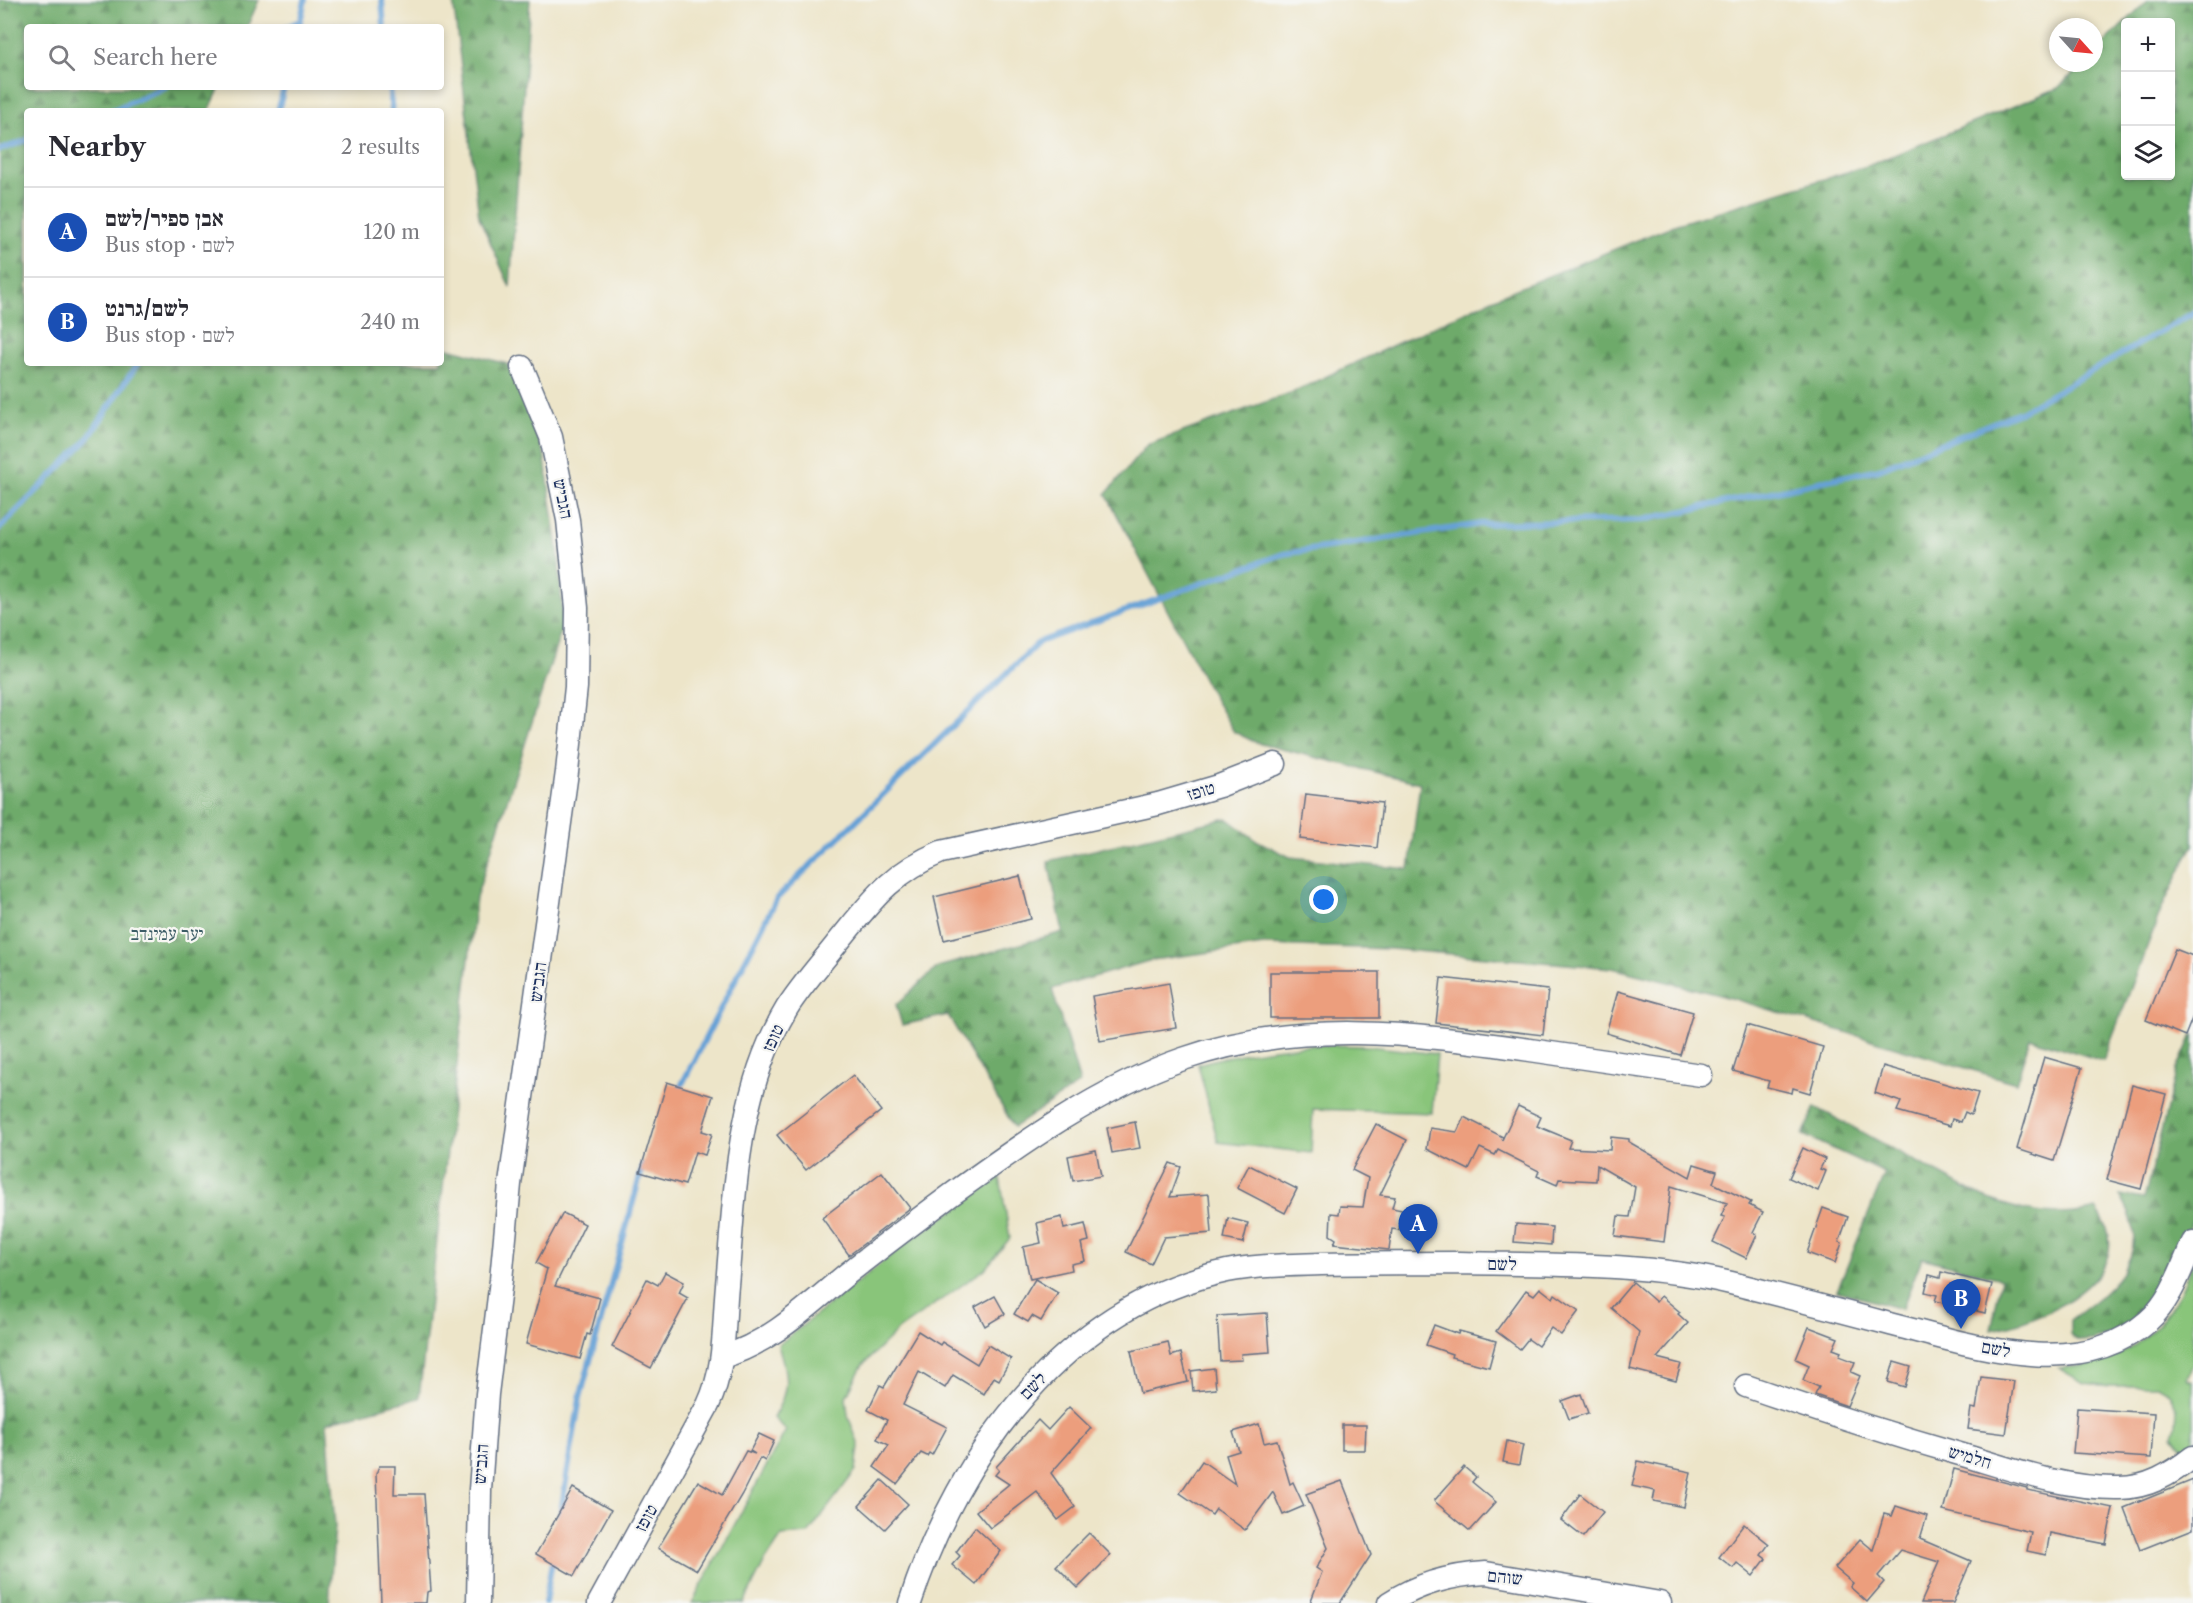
<!DOCTYPE html>
<meta charset="utf-8">
<style>
:root{--surface:#fff;--page:#f7f7f7;--text:#2b2b33;--muted:#7c7c81;--line:#e1e1e2;--accent:#1a73e8}
body{margin:0;font-family:"Libre Caslon Text","Frank Ruhl Libre",serif;background:var(--page);color:var(--text)}
.controls{position:absolute;right:18px;top:18px;display:grid;overflow:hidden;border-radius:6px;box-shadow:0 3px 9px #0003}
.controls button{width:54px;height:54px;display:grid;place-items:center;padding:0;border:0;border-bottom:2px solid var(--line);background:var(--surface);color:var(--text);font:30px sans-serif}
.compass{position:absolute;left:2049px;top:18px;width:54px;height:54px;border-radius:50%;background:var(--surface);box-shadow:0 3px 9px #0003;rotate:117deg}
.you{position:absolute;left:1324px;top:900px;width:21px;height:21px;margin:-15px;border:4px solid #fff;border-radius:50%;background:#1a73e8;box-shadow:0 0 0 9px #1a73e833}
.badge{display:grid;place-items:center;width:39px;height:39px;border-radius:50%;background:var(--accent);color:#fff;font-size:20px;font-weight:700}
.pin{position:absolute;translate:-50% -50px;filter:drop-shadow(0 2px 3px #0008)}
.pin::after{content:'';position:absolute;top:32px;width:21px;height:18px;background:inherit;clip-path:polygon(0 0,100% 0,50% 100%)}
.list{margin:0;padding:0;list-style:none}
h2{display:flex;justify-content:space-between;align-items:center;height:78px;margin:0;padding:0 24px;font-size:26px}
h2 small{font-size:20px;font-weight:400;color:var(--muted)}
.list li{display:grid;grid-template-columns:39px 1fr auto;gap:18px;align-items:center;box-sizing:border-box;height:90px;padding:0 24px;border-top:2px solid var(--line)}
.list b{display:block;font-size:22px;white-space:nowrap}
.list p{margin:0;font-size:20px;white-space:nowrap;color:var(--muted)}
.list em{font-size:20px;font-style:normal;color:var(--muted)}
.icon{flex:none;width:33px;height:33px;fill:none;stroke:currentColor;stroke-width:2;stroke-linecap:round;stroke-linejoin:round}
.map{position:relative;flex:none;width:2193px;height:1603px;overflow:hidden}
.search{position:absolute;background:var(--surface);box-shadow:0 3px 9px #0003;left:24px;top:24px;width:420px;height:66px;display:flex;align-items:center;gap:15px;box-sizing:border-box;padding:0 21px;border-radius:6px;color:var(--muted);font-size:22px}
.panel{position:absolute;background:var(--surface);box-shadow:0 3px 9px #0003;left:24px;top:108px;width:420px;height:258px;border-radius:6px}
.map>svg:first-child{display:block}
.grass{fill:#89c57a;stroke:#527a6c;stroke-width:1.5}
.forest{fill:url(#forest-firs);stroke:#446c64;stroke-width:1.5;fill-rule:evenodd}
.lines{fill:none;stroke-linecap:round;stroke-linejoin:round}
.stream{stroke:#66a1d6;stroke-width:6}
.building{fill:#ec9e7d}
.minor-casing{stroke:#646f83;stroke-width:25}
.minor{stroke:#fff;stroke-width:22}
.labels{text-anchor:middle;stroke-width:4.5;stroke-linejoin:round;paint-order:stroke}
.street-label{font-size:18px;fill:#1b2f5e;stroke:#f6f6f2}
.park-label{font-size:18px;fill:#3c5c66;stroke:#f6f6f2}
</style>
<div class="map">
<svg width="2193" height="1603" viewBox="0 0 2193 1603">
<defs>
<pattern id="forest-firs" width="22" height="20" patternUnits="userSpaceOnUse" patternTransform="scale(1.5)"><rect width="22" height="20" fill="#6eaa6a"/><path d="M5 1l3.5 6h-7zM16 11l3.5 6h-7z" fill="#5a8b5a"/></pattern>
</defs>
<rect width="100%" height="100%" fill="#f6f6f2"/>
<filter id="ink" filterUnits="userSpaceOnUse"><feTurbulence type="fractalNoise" baseFrequency=".0167" numOctaves="2"/><feDisplacementMap in="SourceGraphic" scale="12" xChannelSelector="R" yChannelSelector="G"/><feConvolveMatrix kernelMatrix="1 2 1 2 8 2 1 2 1" color-interpolation-filters="sRGB"/></filter>
<filter id="wash" filterUnits="userSpaceOnUse"><feTurbulence type="fractalNoise" baseFrequency=".008" numOctaves="4" result="noise"/><feDisplacementMap in="SourceGraphic" scale="24" xChannelSelector="R" yChannelSelector="G"/><feGaussianBlur stdDeviation="1.35" result="paint"/><feColorMatrix in="noise" values="0 0 0 0 0 0 0 0 0 0 0 0 0 0 0 0 0 1.4 0 .05"/><feComposite in="paint" operator="in"/></filter>
<g filter="url(#wash)">
<rect width="100%" height="100%" fill="#ede5c9"/>
<g class="grass">
<path d="M 1320,1045 L 1368,1046 L 1437,1054 L 1432,1113 L 1313,1109 L 1311,1153 L 1218,1142 L 1198,1064 C 1238,1053 1278,1047 1320,1045 Z"/>
<path d="M 1000,1178 L 1010,1238 L 985,1269 L 898,1330 L 862,1366 L 846,1397 L 848,1415 L 859,1446 L 856,1470 L 808,1534 L 782,1536 L 764,1563 L 744,1603 L 692,1603 L 786,1430 L 773,1418 C 790,1390 788,1375 778,1345 L 908,1242 Z"/>
<path d="M 2193,1261 L 2193,1364 L 2187,1378 L 2193,1381 L 2193,1446 L 2186,1453 L 2173,1435 L 2176,1425 L 2177,1408 L 2169,1393 L 2157,1386 L 2110,1386 L 2084,1383 L 2058,1368 C 2109,1366 2146,1347 2174,1303 C 2182,1291 2187,1275 2193,1261 Z"/>
</g>
<g class="forest">
<path d="M 0,0 L 259,0 L 247,27 L 27,27 L 27,87 L 220,87 L 209,111 L 27,111 L 27,363 L 441,363 L 441,346 L 507,364 L 544,453 L 558,549 L 563,625 L 476,898 L 419,1398 L 327,1422 L 335,1526 L 329,1603 L 0,1603 Z"/>
<path d="M 453,0 L 530,0 L 510,287 L 479,217 Z"/>
<path d="M 2148,0 L 2193,0 L 2193,845 L 2162,908 L 2103,1061 L 2030,1038 L 2016,1083 L 1731,998 L 1612,968 L 1391,949 L 1264,945 L 1152,960 L 1052,989 L 1080,1083 L 1014,1127 L 948,1015 L 902,1025 L 896,1005 L 938,967 L 1063,932 L 1048,861 L 1227,818 L 1256,840 L 1290,857 L 1409,869 L 1420,783 L 1257,743 L 1234,732 L 1212,695 L 1106,494 L 1147,445 L 1293,392 L 1499,296 L 1677,224 L 1870,165 L 2058,88 L 2084,63 L 2094,63 L 2094,53 ZM 2170,22 L 2170,176 L 2126,176 L 2126,22 Z"/>
<path d="M 2193,1033 L 2193,1219 L 2156,1295 L 2137,1318 L 2113,1333 L 2093,1340 L 2079,1341 L 2073,1338 L 2070,1334 L 2070,1320 C 2103,1295 2147,1265 2130,1216 C 2128,1209 2123,1202 2120,1195 L 2144,1199 L 2177,1069 Z"/>
<path d="M 1815,1107 L 1979,1195 C 2017,1211 2054,1220 2096,1209 C 2147,1274 2042,1322 1991,1330 L 2001,1279 L 1922,1258 L 1902,1309 L 1837,1291 L 1885,1173 L 1803,1135 Z"/>
</g>
<g class="lines">
<g class="stream">
<path d="M 382,0 L 384,27"/>
<path d="M 287,27 L 300,21"/>
<path d="M 299,27 L 305,0"/>
<path d="M 389,87 L 392,111"/>
<path d="M 111,111 L 165,87"/>
<path d="M 278,111 L 284,87"/>
<path d="M 0,150 L 27,140"/>
<path d="M 0,528 L 87,440 L 138,363"/>
<path d="M 677,1094 L 777,898 L 1039,642 L 1283,554 L 1481,524 L 1642,520 L 1879,469 L 2022,411 L 2193,313"/>
<path d="M 560,1517 L 580,1398 L 643,1165"/>
<path d="M 545,1603 L 553,1556"/>
</g>
</g>
<g id="blocks">
<g class="building">
<path d="M 1306,794 L 1382,803 L 1377,848 L 1300,839 Z"/>
<path d="M 1020,876 L 1031,919 L 944,940 L 934,897 Z"/>
<path d="M 2175,949 L 2193,956 L 2193,1016 L 2185,1036 L 2146,1020 Z"/>
<rect x="1270" y="972" width="109" height="46"/>
<path d="M 1441,978 L 1548,990 L 1543,1035 L 1436,1023 Z"/>
<path d="M 1169,983 L 1176,1028 L 1100,1041 L 1092,996 Z"/>
<path d="M 1618,991 L 1693,1012 L 1680,1055 L 1606,1033 Z"/>
<path d="M 1747,1025 L 1823,1047 L 1810,1093 L 1793,1088 L 1792,1093 L 1767,1087 L 1769,1081 L 1733,1071 Z"/>
<path d="M 2044,1057 L 2082,1068 L 2054,1161 L 2017,1149 Z"/>
<path d="M 1883,1066 L 1978,1093 L 1971,1115 L 1965,1112 L 1961,1122 L 1952,1119 L 1950,1126 L 1897,1111 L 1901,1102 L 1875,1093 Z"/>
<path d="M 853,1075 L 881,1111 L 806,1170 L 777,1135 Z"/>
<path d="M 667,1082 L 713,1096 L 702,1131 L 712,1134 L 705,1155 L 695,1152 L 685,1185 L 640,1172 Z"/>
<path d="M 2132,1085 L 2166,1094 L 2141,1189 L 2107,1180 Z"/>
<path d="M 1518,1106 L 1541,1117 L 1537,1126 L 1571,1140 L 1568,1148 L 1610,1150 L 1611,1137 L 1629,1139 L 1629,1142 L 1690,1177 L 1694,1164 L 1717,1171 L 1713,1183 L 1751,1202 L 1749,1205 L 1763,1212 L 1753,1232 L 1757,1235 L 1746,1258 L 1713,1242 L 1725,1217 L 1721,1216 L 1727,1203 L 1671,1186 L 1664,1242 L 1615,1236 L 1618,1216 L 1630,1217 L 1635,1187 L 1597,1165 L 1596,1181 L 1559,1179 L 1557,1185 L 1537,1176 L 1539,1171 L 1498,1150 L 1495,1155 L 1480,1148 L 1469,1170 L 1427,1149 L 1430,1128 L 1457,1132 L 1464,1117 L 1503,1137 L 1502,1140 Z"/>
<path d="M 1135,1122 L 1140,1148 L 1112,1153 L 1107,1128 Z"/>
<path d="M 1376,1124 L 1407,1140 L 1380,1195 L 1395,1197 L 1392,1208 L 1402,1210 L 1399,1230 L 1392,1229 L 1389,1250 L 1334,1244 L 1336,1239 L 1330,1235 L 1331,1213 L 1339,1214 L 1340,1206 L 1363,1207 L 1368,1178 L 1352,1170 Z"/>
<path d="M 1803,1148 L 1825,1159 L 1820,1169 L 1826,1171 L 1818,1191 L 1789,1178 Z"/>
<path d="M 1096,1150 L 1101,1176 L 1073,1181 L 1068,1156 Z"/>
<path d="M 1170,1163 L 1181,1167 L 1170,1197 L 1209,1194 L 1212,1233 L 1164,1237 L 1151,1264 L 1126,1252 Z"/>
<path d="M 1249,1165 L 1297,1189 L 1285,1213 L 1237,1188 Z"/>
<path d="M 882,1172 L 910,1208 L 849,1255 L 822,1218 Z"/>
<path d="M 1823,1208 L 1848,1217 L 1839,1242 L 1842,1243 L 1835,1263 L 1807,1253 Z"/>
<path d="M 563,1213 L 585,1224 L 555,1286 L 600,1298 L 590,1335 L 587,1334 L 580,1359 L 526,1344 L 547,1269 L 536,1263 Z"/>
<path d="M 1062,1217 L 1064,1229 L 1085,1224 L 1089,1241 L 1081,1243 L 1085,1261 L 1071,1264 L 1072,1270 L 1030,1279 L 1023,1247 L 1041,1243 L 1037,1223 Z"/>
<path d="M 1228,1218 L 1248,1223 L 1243,1243 L 1224,1239 Z"/>
<path d="M 1516,1224 L 1552,1227 L 1551,1245 L 1514,1242 Z"/>
<path d="M 665,1272 L 684,1282 L 679,1293 L 688,1298 L 651,1368 L 612,1347 L 647,1279 L 658,1285 Z"/>
<path d="M 1941,1272 L 1992,1284 L 1985,1313 L 1935,1301 L 1937,1295 L 1925,1292 L 1929,1275 L 1940,1278 Z"/>
<path d="M 1035,1279 L 1058,1293 L 1041,1321 L 1032,1316 L 1028,1322 L 1014,1314 Z"/>
<path d="M 1633,1282 L 1656,1302 L 1661,1296 L 1680,1312 L 1678,1314 L 1688,1323 L 1657,1358 L 1681,1364 L 1676,1381 L 1630,1369 L 1639,1332 L 1611,1308 Z"/>
<path d="M 1540,1288 L 1553,1298 L 1555,1294 L 1579,1311 L 1561,1335 L 1551,1328 L 1538,1346 L 1528,1339 L 1520,1349 L 1496,1331 L 1526,1290 L 1534,1295 Z"/>
<path d="M 995,1296 L 1005,1314 L 985,1326 L 975,1307 Z"/>
<path d="M 1267,1313 L 1270,1352 L 1241,1354 L 1242,1360 L 1220,1361 L 1217,1316 Z"/>
<path d="M 1434,1325 L 1458,1334 L 1459,1331 L 1496,1341 L 1489,1367 L 1451,1357 L 1452,1354 L 1426,1345 Z"/>
<path d="M 1809,1327 L 1838,1338 L 1833,1349 L 1841,1352 L 1839,1356 L 1855,1362 L 1851,1372 L 1860,1376 L 1847,1406 L 1815,1395 L 1819,1387 L 1803,1380 L 1809,1365 L 1796,1359 Z"/>
<path d="M 918,1331 L 940,1345 L 942,1342 L 977,1364 L 988,1345 L 1011,1359 L 999,1380 L 994,1377 L 984,1394 L 953,1375 L 945,1388 L 919,1372 L 903,1405 L 947,1427 L 932,1455 L 929,1453 L 927,1456 L 921,1453 L 897,1484 L 874,1467 L 889,1445 L 877,1439 L 887,1420 L 868,1410 L 880,1385 L 884,1387 Z"/>
<path d="M 1168,1342 L 1171,1356 L 1181,1353 L 1188,1382 L 1140,1393 L 1131,1351 Z"/>
<path d="M 1894,1362 L 1911,1367 L 1905,1387 L 1888,1382 Z"/>
<path d="M 1214,1368 L 1216,1389 L 1193,1391 L 1191,1371 Z"/>
<path d="M 1981,1377 L 2014,1381 L 2006,1434 L 1968,1429 L 1971,1408 L 1976,1409 Z"/>
<path d="M 1581,1394 L 1588,1413 L 1569,1419 L 1562,1401 Z"/>
<path d="M 1069,1407 L 1091,1428 L 1051,1473 L 1075,1507 L 1058,1520 L 1037,1492 L 990,1528 L 976,1511 L 1009,1484 L 995,1475 L 999,1470 L 996,1467 L 1038,1420 L 1048,1430 Z"/>
<path d="M 2077,1408 L 2154,1413 L 2151,1458 L 2073,1453 Z"/>
<path d="M 1259,1424 L 1264,1443 L 1277,1440 L 1290,1484 L 1293,1482 L 1304,1506 L 1283,1515 L 1273,1492 L 1245,1530 L 1216,1509 L 1212,1515 L 1180,1493 L 1202,1461 L 1235,1484 L 1226,1455 L 1239,1451 L 1233,1432 Z"/>
<path d="M 1342,1425 L 1366,1425 L 1365,1450 L 1342,1450 Z"/>
<path d="M 759,1434 L 774,1441 L 765,1461 L 760,1458 L 742,1494 L 697,1570 L 658,1548 L 698,1481 L 722,1495 L 746,1451 L 755,1454 L 750,1451 Z"/>
<path d="M 1507,1441 L 1523,1445 L 1519,1465 L 1503,1462 Z"/>
<path d="M 1638,1461 L 1691,1472 L 1684,1507 L 1653,1501 L 1655,1491 L 1632,1486 Z"/>
<path d="M 379,1466 L 395,1466 L 394,1494 L 424,1494 L 431,1591 L 427,1592 L 426,1603 L 381,1603 L 376,1474 Z"/>
<path d="M 1464,1467 L 1476,1477 L 1472,1482 L 1496,1502 L 1470,1531 L 1434,1501 Z"/>
<path d="M 1954,1469 L 2027,1488 L 2027,1490 L 2113,1508 L 2106,1544 L 2050,1533 L 2046,1555 L 2027,1551 L 2031,1532 L 1943,1511 Z"/>
<path d="M 882,1480 L 908,1504 L 885,1529 L 859,1506 Z"/>
<path d="M 2193,1480 L 2193,1529 L 2140,1550 L 2124,1508 Z"/>
<path d="M 1342,1481 L 1371,1555 L 1340,1603 L 1310,1603 L 1322,1572 L 1316,1568 L 1328,1548 L 1306,1494 Z"/>
<path d="M 573,1488 L 611,1510 L 574,1576 L 536,1554 Z"/>
<path d="M 1580,1494 L 1603,1512 L 1583,1537 L 1561,1520 Z"/>
<path d="M 1896,1506 L 1927,1516 L 1920,1539 L 1971,1561 L 1953,1603 L 1921,1603 L 1939,1562 L 1900,1550 L 1878,1576 L 1884,1582 L 1867,1602 L 1850,1587 L 1853,1583 L 1835,1568 L 1860,1539 L 1873,1550 L 1884,1514 L 1892,1516 Z"/>
<path d="M 1744,1524 L 1769,1544 L 1761,1555 L 1766,1559 L 1753,1576 L 1737,1563 L 1733,1568 L 1719,1557 Z"/>
<path d="M 975,1527 L 1001,1551 L 976,1585 L 952,1565 L 960,1556 L 956,1552 Z"/>
<path d="M 1089,1533 L 1111,1555 L 1078,1588 L 1056,1566 Z"/>
</g>
</g>
</g>
<g filter="url(#ink)">
<use href="#blocks" fill-opacity="0" stroke="#646f83" stroke-width="1.5"/>
<g class="lines">
<defs>
<g id="minor">
<path d="M 722,1357 C 771,1343 809,1305 847,1274 C 881,1247 916,1221 951,1195 C 1020,1145 1101,1087 1183,1059 C 1296,1019 1414,1033 1530,1050 C 1587,1058 1644,1067 1701,1075"/>
<path d="M 1746,1386 C 1818,1411 1890,1434 1963,1455 C 2013,1470 2066,1489 2119,1488 C 2148,1488 2171,1474 2193,1457"/>
<path d="M 478,1603 L 480,1490 L 487,1394 L 501,1280 L 510,1184 L 567,772 L 576,687 L 577,608 L 568,520 L 551,437 L 522,367"/>
<path d="M 599,1603 L 708,1405 C 726,1367 723,1327 727,1285 C 735,1192 737,1091 787,1008 C 801,986 818,967 834,947 C 869,905 888,874 941,852 L 1158,804 L 1219,786 L 1275,764"/>
<path d="M 910,1603 C 958,1454 1066,1305 1227,1271 C 1258,1265 1290,1265 1321,1264 C 1367,1263 1413,1263 1460,1263 C 1550,1265 1642,1262 1731,1283 C 1783,1296 1834,1309 1886,1323 C 1966,1343 2077,1384 2148,1321 C 2171,1301 2181,1269 2193,1242"/>
<path d="M 1389,1603 C 1419,1583 1451,1575 1486,1573 L 1660,1603"/>
</g>
</defs>
<use href="#minor" class="minor-casing"/>
<use href="#minor" class="minor"/>
</g>
</g>
<g class="labels">
<g class="street-label">
<text transform="translate(563 499) rotate(79)" y="6">הגביש</text>
<text transform="translate(1201 791) rotate(-17)" y="6">טופז</text>
<text transform="translate(538 982) rotate(-83)" y="6">הגביש</text>
<text transform="translate(773 1038) rotate(-65)" y="6">טופז</text>
<text transform="translate(1502 1264) rotate(1)" y="6">לשם</text>
<text transform="translate(1996 1349) rotate(10)" y="6">לשם</text>
<text transform="translate(1033 1386) rotate(-46)" y="6">לשם</text>
<text transform="translate(1970 1457) rotate(16)" y="6">חלמיש</text>
<text transform="translate(481 1464) rotate(-86)" y="6">הגביש</text>
<text transform="translate(646 1518) rotate(-61)" y="6">טופז</text>
<text transform="translate(1505 1577) rotate(6)" y="6">שוהם</text>
</g>
<g class="park-label">
<text x="167" y="940">יער עמינדב</text>
</g>
</g>
</svg>
<div class="controls">
<button>+</button>
<button>−</button>
<button><svg class="icon" aria-label="layers" viewBox="0 0 24 24"><path d="M12 4l9 5-9 5-9-5zM3 14l9 5 9-5"/></svg></button>
</div>
<svg class="compass" viewBox="-18 -18 36 36"><path d="M0-13l5 13h-10z" fill="#e53935"/><path d="M0 13l5-13h-10z" fill="#7c7c81"/></svg>
<div class="you"></div>
<div class="pin badge" style="left:1418px;top:1254px;background:#1a4fb4">A</div>
<div class="pin badge" style="left:1961px;top:1329px;background:#1a4fb4">B</div>
<div class="search"><svg class="icon" aria-label="search" viewBox="0 0 24 24"><circle cx="10" cy="10" r="6"/><path d="M15 15l6 6"/></svg>Search here</div>
<section class="panel">
<h2>Nearby<small>2 results</small></h2>
<ul class="list">
<li><span class="badge" style="background:#1a4fb4">A</span><div><b>אבן ספיר/לשם</b><p>Bus stop · לשם</p></div><em>120 m</em></li>
<li><span class="badge" style="background:#1a4fb4">B</span><div><b>לשם/גרנט</b><p>Bus stop · לשם</p></div><em>240 m</em></li>
</ul>
</section>
</div>
